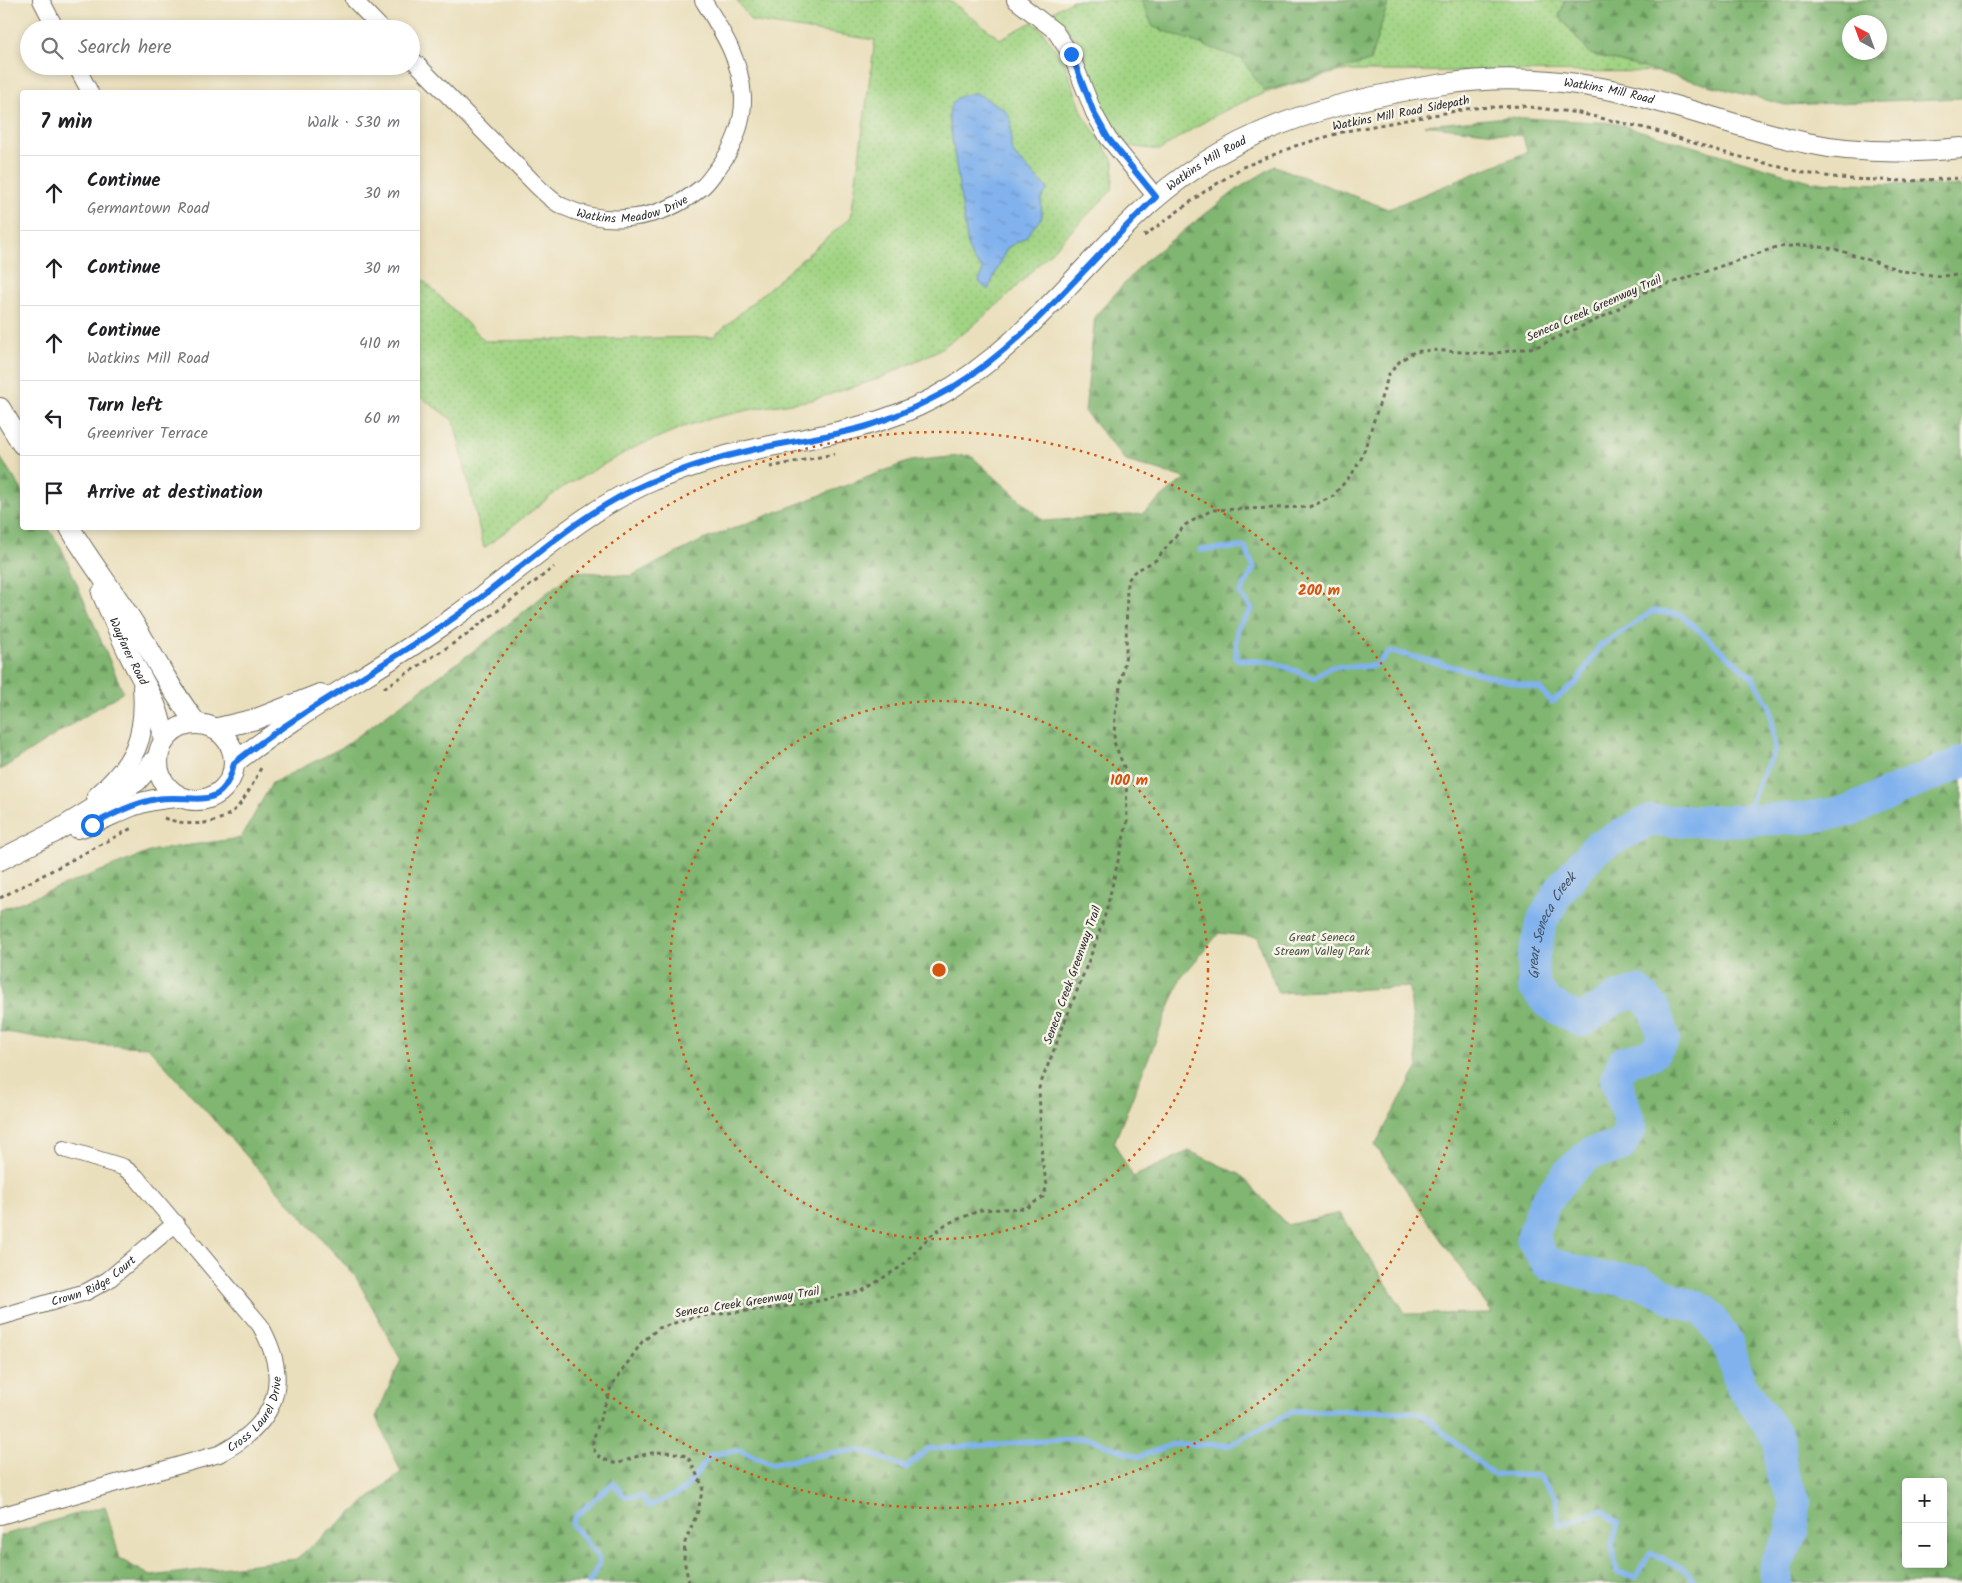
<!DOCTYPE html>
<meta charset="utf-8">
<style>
:root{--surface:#fff;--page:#f6f6f6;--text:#202124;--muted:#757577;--line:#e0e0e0}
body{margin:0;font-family:Kalam,sans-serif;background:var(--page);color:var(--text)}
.controls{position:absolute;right:15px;bottom:15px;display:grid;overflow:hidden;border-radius:5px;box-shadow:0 2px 8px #0003}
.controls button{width:45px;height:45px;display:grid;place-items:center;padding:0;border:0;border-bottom:1px solid var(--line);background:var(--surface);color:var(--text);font:25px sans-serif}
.compass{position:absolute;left:1842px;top:15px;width:45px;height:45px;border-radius:50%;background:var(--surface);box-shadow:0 2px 8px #0003;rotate:319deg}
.stop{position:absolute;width:15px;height:15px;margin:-11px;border:4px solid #1a73e8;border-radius:50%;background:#fff}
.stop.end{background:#1a73e8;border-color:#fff;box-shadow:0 1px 5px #0008}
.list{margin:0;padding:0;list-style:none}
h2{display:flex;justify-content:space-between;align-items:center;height:65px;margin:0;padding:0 20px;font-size:21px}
h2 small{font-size:16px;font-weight:400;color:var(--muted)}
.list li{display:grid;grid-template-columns:32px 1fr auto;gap:15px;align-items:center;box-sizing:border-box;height:75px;padding:0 20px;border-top:1px solid var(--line)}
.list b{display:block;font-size:19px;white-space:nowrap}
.list p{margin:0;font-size:16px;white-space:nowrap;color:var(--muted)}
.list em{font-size:16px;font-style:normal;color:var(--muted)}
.icon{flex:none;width:28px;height:28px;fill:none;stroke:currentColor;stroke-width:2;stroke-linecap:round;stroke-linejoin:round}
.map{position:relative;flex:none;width:1962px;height:1583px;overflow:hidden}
.search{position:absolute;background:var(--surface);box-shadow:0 2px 8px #0003;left:20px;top:20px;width:400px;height:55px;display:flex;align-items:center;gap:12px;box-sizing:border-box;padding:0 18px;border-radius:28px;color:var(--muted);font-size:19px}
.panel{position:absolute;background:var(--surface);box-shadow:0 2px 8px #0003;left:20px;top:90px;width:400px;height:440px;border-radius:5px}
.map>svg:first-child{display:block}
.grass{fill:url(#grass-dots);stroke:#668057;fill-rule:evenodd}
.forest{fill:url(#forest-firs);stroke:#56704e;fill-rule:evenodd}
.water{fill:url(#water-ripples);stroke:#566e8c}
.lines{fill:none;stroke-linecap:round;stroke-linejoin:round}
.stream{stroke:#81b2ed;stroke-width:5.5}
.river{stroke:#81b2ed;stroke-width:32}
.minor-casing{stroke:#6e6a5e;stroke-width:18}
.tertiary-casing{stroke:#6e6a5e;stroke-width:22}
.path{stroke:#6e6a5e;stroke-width:3;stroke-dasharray:4 4;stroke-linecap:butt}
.minor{stroke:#fff;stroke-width:16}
.tertiary{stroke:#fff;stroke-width:20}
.route{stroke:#1a73e8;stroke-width:6}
.ring{fill:none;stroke:#d5540f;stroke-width:2.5;stroke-dasharray:2.5 5}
.labels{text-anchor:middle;stroke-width:5;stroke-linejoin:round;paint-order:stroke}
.street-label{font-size:12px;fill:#2b2b2b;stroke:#f7f3e8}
.park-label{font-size:12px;fill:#485541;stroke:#f7f3e8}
.water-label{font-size:14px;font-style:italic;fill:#455465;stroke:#f7f3e8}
.centre{fill:#d5540f;stroke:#f7f3e8;stroke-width:2.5}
.ring-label{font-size:15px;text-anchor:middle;font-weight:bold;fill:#d5540f;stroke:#f7f3e8;stroke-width:5;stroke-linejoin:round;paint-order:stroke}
</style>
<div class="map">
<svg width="1962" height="1583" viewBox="0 0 1962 1583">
<defs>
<pattern id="grass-dots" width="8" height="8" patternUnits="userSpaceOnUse" patternTransform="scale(1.25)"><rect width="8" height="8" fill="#a1d483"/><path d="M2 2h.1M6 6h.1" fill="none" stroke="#8bb671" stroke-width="1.8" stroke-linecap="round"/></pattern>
<pattern id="forest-firs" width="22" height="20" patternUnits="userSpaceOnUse" patternTransform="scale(1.25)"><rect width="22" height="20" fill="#80b671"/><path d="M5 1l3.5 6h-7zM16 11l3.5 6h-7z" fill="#69945d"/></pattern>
<pattern id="water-ripples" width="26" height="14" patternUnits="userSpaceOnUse" patternTransform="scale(1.25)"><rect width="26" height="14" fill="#81b2ed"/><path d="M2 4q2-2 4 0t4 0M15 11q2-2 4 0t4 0" fill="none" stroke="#6a91c0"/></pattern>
</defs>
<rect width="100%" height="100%" fill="#f7f3e8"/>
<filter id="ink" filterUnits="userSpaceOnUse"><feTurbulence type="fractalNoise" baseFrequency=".02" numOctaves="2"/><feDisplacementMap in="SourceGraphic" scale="10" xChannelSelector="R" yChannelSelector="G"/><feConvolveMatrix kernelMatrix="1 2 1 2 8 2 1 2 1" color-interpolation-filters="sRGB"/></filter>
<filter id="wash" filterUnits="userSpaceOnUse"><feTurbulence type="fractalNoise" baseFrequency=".0096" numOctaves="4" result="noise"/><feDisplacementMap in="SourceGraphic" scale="20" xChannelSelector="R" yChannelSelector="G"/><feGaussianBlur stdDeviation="1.12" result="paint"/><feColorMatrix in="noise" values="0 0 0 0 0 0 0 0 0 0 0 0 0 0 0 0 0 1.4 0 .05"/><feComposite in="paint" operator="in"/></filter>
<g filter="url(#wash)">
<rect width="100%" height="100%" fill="#eadfbc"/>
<g class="grass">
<path d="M 737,0 L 949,0 L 1000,39 L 1032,22 L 1041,29 L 1065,64 L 1083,114 L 1114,162 L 1112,190 L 1004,299 L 969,329 L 937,351 L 878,379 L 812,400 L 758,408 L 712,418 L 683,427 L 633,448 L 560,489 L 484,548 L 454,421 L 418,395 L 418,275 L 485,341 L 713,337 L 851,217 L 875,40 L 751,21 Z"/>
<path d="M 1073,0 L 1962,0 L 1962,61 L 1780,72 L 1341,71 C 1308,80 1274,88 1243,102 C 1213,115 1187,132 1160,150 L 1128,146 L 1103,109 L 1076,41 L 1052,12 ZM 1850,22 L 1880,22 L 1880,52 L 1850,52 Z"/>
</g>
<g class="forest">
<path d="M 1141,0 L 1389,0 L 1370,61 L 1264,91 L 1242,59 L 1153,27 Z"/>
<path d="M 1565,0 L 1962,0 L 1962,98 L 1785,105 L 1590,54 L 1559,16 ZM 1880,22 L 1880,52 L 1850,52 L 1850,22 Z"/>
<path d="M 1508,117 L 1614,123 L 1813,182 L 1962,186 L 1962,1583 L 0,1583 L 0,1536 L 105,1506 L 120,1559 L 151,1576 L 296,1559 L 401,1472 L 376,1417 L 401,1360 L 356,1277 L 148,1047 L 79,1044 L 0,1031 L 0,910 L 155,850 L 241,838 L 272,783 L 343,747 L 491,638 L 574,571 L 631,576 L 703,540 L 910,461 L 970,455 L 1044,521 L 1142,514 L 1185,478 L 1126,461 L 1085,412 L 1095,316 L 1146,260 L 1239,188 L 1275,166 L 1388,209 L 1527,152 L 1523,136 L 1424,125 ZM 1219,933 L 1257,937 L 1278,993 L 1409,987 L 1418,1067 L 1375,1145 L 1492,1313 L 1406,1314 L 1340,1213 L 1287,1225 L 1241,1175 L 1189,1151 L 1133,1177 L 1114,1143 L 1181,978 ZM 1906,1482 L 1943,1482 L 1943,1564 L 1906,1564 Z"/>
<path d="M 0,457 L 22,490 L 22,528 L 48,528 L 61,547 L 123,692 L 0,770 Z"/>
</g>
<path class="water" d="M 976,93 L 1004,109 L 1011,119 L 1011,147 L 1015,156 L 1048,189 L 1041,199 L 1042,217 L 1025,238 L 1007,248 L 988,290 L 979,282 L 983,270 L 972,258 L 968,247 L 949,118 C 949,99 958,95 976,93 Z"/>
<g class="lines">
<g class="stream">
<path d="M 1200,550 L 1245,547 L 1254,568 L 1240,594 L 1252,609 L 1237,628 L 1236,659 L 1275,663 L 1314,678 L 1330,667 L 1374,666 L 1391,651 L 1540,689 L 1552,702 L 1577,682 L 1599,647 L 1653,611 L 1681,615 L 1752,677 L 1770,706 L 1775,750 L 1757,787 L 1744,820"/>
<path d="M 589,1583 L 599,1565 L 598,1556 L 572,1524 L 575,1517 L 613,1483 L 625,1497 L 641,1496 L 649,1506 L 683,1491 L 711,1455 L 739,1450 L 772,1464 L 831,1453 L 862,1450 L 906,1468 L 928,1449 L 1089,1438 L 1138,1457 L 1174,1444 L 1230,1445 L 1294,1411 L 1377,1411 L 1421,1413 L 1492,1474 L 1539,1476 L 1556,1496 L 1559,1526 L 1603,1510 L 1618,1524 L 1612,1545 L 1617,1572 L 1636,1577 L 1650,1553 L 1687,1571 L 1694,1583"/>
</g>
<path class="river" id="s1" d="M 1776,1583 L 1776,1565 L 1792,1533 L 1795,1502 L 1781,1472 L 1780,1442 L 1740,1383 L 1728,1344 L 1705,1310 L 1676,1300 L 1639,1281 L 1602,1278 L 1547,1263 L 1532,1238 L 1544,1204 L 1569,1172 L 1591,1153 L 1620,1147 L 1631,1127 L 1616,1079 L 1623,1062 L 1652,1054 L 1664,1039 L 1655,1009 L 1638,991 L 1613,1000 L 1582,1021 L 1548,1003 L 1534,986 L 1533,959 L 1542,921 L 1561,888 L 1596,848 L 1648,821 L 1719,821 L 1805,818 L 1849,811 L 1962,762"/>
</g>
</g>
<g filter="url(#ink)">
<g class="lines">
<defs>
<g id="minor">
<path d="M 41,0 L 56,29"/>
<path d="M 354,0 L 382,29"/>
<path d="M 1015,0 L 1055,31 L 1071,55 L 1094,113 L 1108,138 L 1156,197"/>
<path id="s2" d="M 411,58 L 538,187 C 545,193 553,202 562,206 C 608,228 663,220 701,188 C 708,183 713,174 718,168 C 733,149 744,122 743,97 C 741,60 722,31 703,0"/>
<path d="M 76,66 L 90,92"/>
<path id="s3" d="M 0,1317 L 86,1292 L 108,1280 L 176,1223"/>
<path id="s4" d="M 0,1516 L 219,1454 C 276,1424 293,1383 260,1325 L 136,1177 L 123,1167 L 64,1149"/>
</g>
<g id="tertiary">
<path d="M 0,408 L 22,444"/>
<path d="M 70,528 C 90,562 115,593 136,627 C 156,660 173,694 197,724"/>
<path id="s5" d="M 102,593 C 111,614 120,635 130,656 C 146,688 160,704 164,741"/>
<circle cx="196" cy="762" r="38"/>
<path d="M 214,729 L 256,719 L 320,694"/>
<path id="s6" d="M 234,763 C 303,709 382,669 453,618 C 519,572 579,512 654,480 C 687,467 721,456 756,449 C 818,436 878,428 934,398 C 1015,354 1070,279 1136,216 C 1224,131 1326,102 1444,84 C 1509,74 1574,80 1638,96 C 1694,110 1750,131 1807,143 C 1858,154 1910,153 1962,148"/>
<path d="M 97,797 C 135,764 147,736 143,687"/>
<path d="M 77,828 C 97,824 113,813 132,806 C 147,800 163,798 178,797"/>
<path d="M 0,860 L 55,832 L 112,797 L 137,781 L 157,758"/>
</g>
</defs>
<use href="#minor" class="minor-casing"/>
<use href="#tertiary" class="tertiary-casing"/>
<g class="path">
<path d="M 1144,236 L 1204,192 L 1243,167 L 1295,146 L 1346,131 L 1472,108 L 1522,106 L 1579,113 L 1653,130 L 1729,154 L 1804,173 L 1848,179 L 1907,181 L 1962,178"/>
<path d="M 770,467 L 834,454"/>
<path d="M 384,688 L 465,636 L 554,567"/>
<path d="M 164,818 C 189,827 222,827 240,804 C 249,793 255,779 262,766"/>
<path d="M 0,898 L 132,828"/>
<path d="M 689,1583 L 684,1560 L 685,1542 L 698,1511 L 703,1487 L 688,1457 C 663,1447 641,1454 617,1464 C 603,1459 592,1457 593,1440 L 611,1387 L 642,1342 L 659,1328 L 693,1317 L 800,1305 L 862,1291 L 902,1266 L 928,1238 L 946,1224 L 981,1210 L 1026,1208 L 1043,1197 L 1047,1185 L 1042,1161 L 1039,1088 L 1094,947 L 1106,912 L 1127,823 L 1126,772 L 1114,742 L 1115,714 L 1126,654 L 1127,582 L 1134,572 L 1156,560 L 1185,525 L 1212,510 L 1309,507 L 1332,497 L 1352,474 L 1362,457 L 1389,374 L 1400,361 L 1414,352 L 1431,350 L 1490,354 L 1536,347 L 1609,314 L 1645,292 L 1777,247 L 1804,245 L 1835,249 L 1903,271 L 1939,276 L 1962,275"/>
</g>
<use href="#minor" class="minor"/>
<use href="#tertiary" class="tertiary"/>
</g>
</g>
<g class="lines" filter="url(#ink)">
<path class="route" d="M 92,825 C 113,814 134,803 157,799 C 193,793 223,815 234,763 C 303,708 383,668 455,617 C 519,571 577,513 650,482 C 684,468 720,457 756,449 C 792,441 829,437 864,427 C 894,418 923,404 950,389 C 1031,340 1088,261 1156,197 L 1108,138 L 1094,113 L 1071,54"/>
</g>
<g class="ring">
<circle cx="939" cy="970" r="269"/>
<circle cx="939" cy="970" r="538"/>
</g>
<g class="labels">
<g class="street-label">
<text dy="4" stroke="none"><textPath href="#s6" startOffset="1580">Watkins Mill Road</textPath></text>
<text transform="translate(1401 113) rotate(-11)" y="4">Watkins Mill Road Sidepath</text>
<text dy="4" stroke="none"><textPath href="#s6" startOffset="1161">Watkins Mill Road</textPath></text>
<text dy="4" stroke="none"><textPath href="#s2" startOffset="285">Watkins Meadow Drive</textPath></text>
<text transform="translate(1594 308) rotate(-24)" y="4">Seneca Creek Greenway Trail</text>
<text dy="4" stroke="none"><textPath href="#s5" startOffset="64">Wayfarer Road</textPath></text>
<text transform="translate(1072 975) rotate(-70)" y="4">Seneca Creek Greenway Trail</text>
<text dy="4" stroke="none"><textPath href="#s3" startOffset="101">Crown Ridge Court</textPath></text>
<text transform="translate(747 1302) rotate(-9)" y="4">Seneca Creek Greenway Trail</text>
<text dy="4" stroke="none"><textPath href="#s4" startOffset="284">Cross Laurel Drive</textPath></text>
</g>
<g class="park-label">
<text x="1322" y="941">Great Seneca<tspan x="1322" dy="14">Stream Valley Park</tspan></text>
</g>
<g class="water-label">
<text dy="5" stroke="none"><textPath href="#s1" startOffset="1018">Great Seneca Creek</textPath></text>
</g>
</g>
<circle cx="939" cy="970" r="8" class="centre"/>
<g class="ring-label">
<text x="1319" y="595">200 m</text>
<text x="1129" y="785">100 m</text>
</g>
</svg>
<div class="controls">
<button>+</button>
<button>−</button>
</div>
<svg class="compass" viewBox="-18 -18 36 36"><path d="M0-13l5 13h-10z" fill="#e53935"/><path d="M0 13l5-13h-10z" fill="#757577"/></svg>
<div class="stop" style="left:92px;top:825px"></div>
<div class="stop end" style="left:1071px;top:54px"></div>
<div class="search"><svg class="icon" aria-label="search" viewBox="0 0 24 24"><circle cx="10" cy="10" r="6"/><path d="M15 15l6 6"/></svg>Search here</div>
<section class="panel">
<h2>7 min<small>Walk · 530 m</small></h2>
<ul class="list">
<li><svg class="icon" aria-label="ahead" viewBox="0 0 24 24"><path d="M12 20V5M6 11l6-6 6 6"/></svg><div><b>Continue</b><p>Germantown Road</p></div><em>30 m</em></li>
<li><svg class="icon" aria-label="ahead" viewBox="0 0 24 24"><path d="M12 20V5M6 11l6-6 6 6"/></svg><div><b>Continue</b></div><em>30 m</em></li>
<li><svg class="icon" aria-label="ahead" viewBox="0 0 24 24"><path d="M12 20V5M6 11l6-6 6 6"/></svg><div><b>Continue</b><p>Watkins Mill Road</p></div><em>410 m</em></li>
<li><svg class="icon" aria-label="left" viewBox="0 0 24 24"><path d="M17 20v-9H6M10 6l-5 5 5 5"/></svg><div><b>Turn left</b><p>Greenriver Terrace</p></div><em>60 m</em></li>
<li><svg class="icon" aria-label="arrive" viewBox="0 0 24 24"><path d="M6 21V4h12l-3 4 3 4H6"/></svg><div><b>Arrive at destination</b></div></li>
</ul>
</section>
</div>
